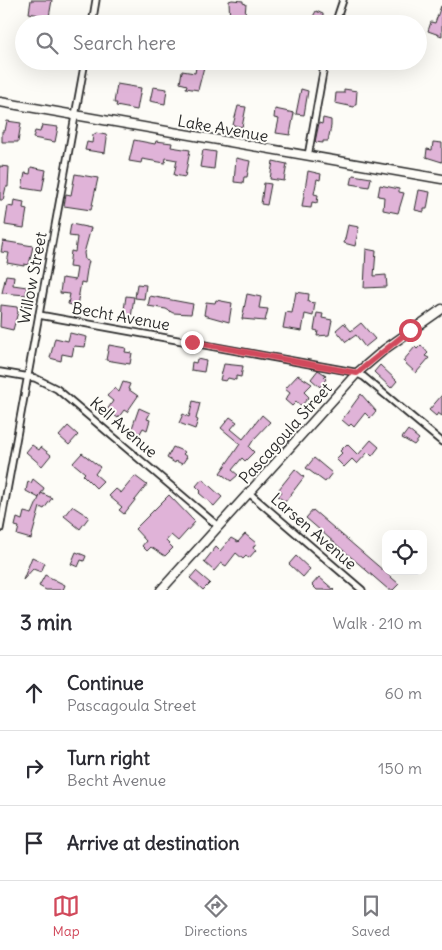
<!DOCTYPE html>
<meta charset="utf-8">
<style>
:root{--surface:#fff;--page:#f7f7f7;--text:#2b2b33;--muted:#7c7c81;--line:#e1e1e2;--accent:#d1495b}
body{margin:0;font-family:Delius,sans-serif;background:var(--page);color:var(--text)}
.controls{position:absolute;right:15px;bottom:15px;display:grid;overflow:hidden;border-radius:10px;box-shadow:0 5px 20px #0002}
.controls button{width:45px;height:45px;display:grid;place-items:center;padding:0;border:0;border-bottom:1px solid var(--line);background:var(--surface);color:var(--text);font:25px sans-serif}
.stop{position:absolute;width:15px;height:15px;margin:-11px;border:4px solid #d1495b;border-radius:50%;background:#fff}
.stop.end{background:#d1495b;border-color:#fff;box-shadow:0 1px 5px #0008}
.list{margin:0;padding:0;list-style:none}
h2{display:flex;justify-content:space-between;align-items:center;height:65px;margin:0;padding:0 20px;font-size:21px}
h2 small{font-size:16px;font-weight:400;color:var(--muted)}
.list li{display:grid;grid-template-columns:32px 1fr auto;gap:15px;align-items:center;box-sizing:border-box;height:75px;padding:0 20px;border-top:1px solid var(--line)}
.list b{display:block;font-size:19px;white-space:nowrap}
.list p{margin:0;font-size:16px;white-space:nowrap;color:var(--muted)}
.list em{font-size:16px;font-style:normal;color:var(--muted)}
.icon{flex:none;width:28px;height:28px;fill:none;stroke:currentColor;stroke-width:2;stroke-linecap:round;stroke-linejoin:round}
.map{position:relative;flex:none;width:442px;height:590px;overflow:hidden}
.search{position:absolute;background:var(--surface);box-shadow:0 5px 20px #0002;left:15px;right:15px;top:15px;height:55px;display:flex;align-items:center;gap:12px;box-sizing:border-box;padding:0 18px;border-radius:28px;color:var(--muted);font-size:19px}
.sheet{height:290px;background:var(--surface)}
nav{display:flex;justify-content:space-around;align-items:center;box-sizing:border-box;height:70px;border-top:1px solid var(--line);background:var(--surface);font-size:14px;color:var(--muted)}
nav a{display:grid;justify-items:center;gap:2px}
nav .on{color:var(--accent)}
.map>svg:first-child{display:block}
.building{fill:#e0b3d8;stroke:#2b2b2b}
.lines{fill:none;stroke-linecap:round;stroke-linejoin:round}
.minor-casing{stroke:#2b2b2b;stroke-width:9}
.tertiary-casing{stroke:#2b2b2b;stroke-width:11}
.minor{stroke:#fdfcf7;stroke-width:5.5}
.tertiary{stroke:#fdfcf7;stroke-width:8}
.route{stroke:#d1495b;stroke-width:6}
.labels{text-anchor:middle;stroke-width:4;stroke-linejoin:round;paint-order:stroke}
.street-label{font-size:16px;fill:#2b2b2b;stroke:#fdfcf7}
</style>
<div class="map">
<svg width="442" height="590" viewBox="0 0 442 590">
<rect width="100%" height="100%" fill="#fdfcf7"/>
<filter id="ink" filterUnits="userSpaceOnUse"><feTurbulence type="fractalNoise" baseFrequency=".02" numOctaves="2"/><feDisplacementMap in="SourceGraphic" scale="10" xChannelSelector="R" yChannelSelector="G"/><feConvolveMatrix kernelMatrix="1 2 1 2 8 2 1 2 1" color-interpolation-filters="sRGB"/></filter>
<g filter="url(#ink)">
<g class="building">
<path d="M 31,0 L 52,0 L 49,17 L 29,13 Z"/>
<path d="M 232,0 L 243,1 L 243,3 L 246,4 L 245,15 L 238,14 L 237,24 L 230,24 L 229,1 Z"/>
<path d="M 441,6 L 442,6 L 442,36 L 428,31 L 431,22 L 435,23 Z"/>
<path d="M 316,11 L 323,14 L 323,18 L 331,20 L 330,24 L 309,24 Z"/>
<path d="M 197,62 L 205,63 L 198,90 L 186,88 L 187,85 L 180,83 L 182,71 L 195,73 Z"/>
<path d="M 117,84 L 141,88 L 137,110 L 116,106 L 117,103 L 114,103 Z"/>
<path d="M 153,87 L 167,89 L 165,104 L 150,101 Z"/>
<path d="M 301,89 L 308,91 L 304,115 L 296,114 Z"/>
<path d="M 344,89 L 357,91 L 356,104 L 354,107 L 335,103 L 336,93 L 344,93 Z"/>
<path d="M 238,106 L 246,107 L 242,127 L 233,125 Z"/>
<path d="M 275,109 L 294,113 L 290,135 L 276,133 L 279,119 L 274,118 Z"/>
<path d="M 323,118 L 331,120 L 331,126 L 328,141 L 323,141 L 323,143 L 315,142 L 319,123 L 322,124 Z"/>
<path d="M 7,121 L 21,123 L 18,142 L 2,142 L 2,131 L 5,131 Z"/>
<path d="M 42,125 L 58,127 L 55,142 L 33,138 L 35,131 L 40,132 Z"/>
<path d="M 96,133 L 106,135 L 107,138 L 105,153 L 85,150 L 87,142 L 92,143 L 93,135 Z"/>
<path d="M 134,140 L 155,144 L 156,141 L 172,143 L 171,147 L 190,150 L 185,177 L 174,175 L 177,160 L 166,158 L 165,163 L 142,159 L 141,163 L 129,161 Z"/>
<path d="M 433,142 L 442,143 L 442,162 L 426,157 L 427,149 L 432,150 Z"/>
<path d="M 203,150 L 216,152 L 214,169 L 200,167 Z"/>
<path d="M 236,158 L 250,161 L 247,177 L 244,177 L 243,183 L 234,182 Z"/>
<path d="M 273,161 L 287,164 L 284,181 L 270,179 Z"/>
<path d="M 0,166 L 9,167 L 8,187 L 6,187 L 3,200 L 0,200 Z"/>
<path d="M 31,167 L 46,170 L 42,191 L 22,188 L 25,173 L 30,174 Z"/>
<path d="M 308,171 L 321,174 L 320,180 L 317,179 L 314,194 L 318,195 L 317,203 L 312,202 L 311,208 L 302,207 Z"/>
<path d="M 75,174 L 98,178 L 91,210 L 64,206 L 66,194 L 71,195 Z"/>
<path d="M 353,175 L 371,178 L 369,187 L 351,184 Z"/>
<path d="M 264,183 L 271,184 L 267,205 L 261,204 Z"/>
<path d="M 380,185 L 399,189 L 399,192 L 404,193 L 398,213 L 383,210 L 384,197 L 378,196 Z"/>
<path d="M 419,190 L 430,192 L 427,209 L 424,209 L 424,212 L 415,210 Z"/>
<path d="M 14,200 L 24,202 L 23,208 L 27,209 L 24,228 L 5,225 L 8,206 L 13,207 Z"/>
<path d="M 71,224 L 91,228 L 84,253 L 85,260 L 89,261 L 87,270 L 85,283 L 81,282 L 77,306 L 68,304 L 70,294 L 60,293 L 62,278 L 75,280 L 77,268 L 69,267 L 71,251 L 75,252 L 77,237 L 69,236 Z"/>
<path d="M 348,225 L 359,227 L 355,246 L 344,243 Z"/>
<path d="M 3,241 L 33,246 L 29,265 L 24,264 L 24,266 L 7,263 L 9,253 L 1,252 Z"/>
<path d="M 366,249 L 376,251 L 374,276 L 386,275 L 387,287 L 364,288 Z"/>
<path d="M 6,275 L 14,276 L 13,285 L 27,287 L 26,295 L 2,293 Z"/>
<path d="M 137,284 L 146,285 L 144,299 L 135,298 Z"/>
<path d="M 296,292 L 309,294 L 308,302 L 315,303 L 313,316 L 305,314 L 302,331 L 283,328 L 286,312 L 292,313 Z"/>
<path d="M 247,294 L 261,297 L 259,308 L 268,309 L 265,321 L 242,319 Z"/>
<path d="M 126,296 L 134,297 L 131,318 L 123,317 Z"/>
<path d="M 150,296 L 193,304 L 191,314 L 173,313 L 166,309 L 148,306 Z"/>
<path d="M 216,300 L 232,303 L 229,322 L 204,315 L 206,302 L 215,303 Z"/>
<path d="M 1,305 L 17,307 L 18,312 L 13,330 L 0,327 Z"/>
<path d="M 317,313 L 323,314 L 322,318 L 332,320 L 329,335 L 317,336 L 318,331 L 314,330 Z"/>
<path d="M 344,323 L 351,331 L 361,323 L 375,339 L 365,347 L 356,335 L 346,342 L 336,330 Z"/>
<path d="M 70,333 L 87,337 L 85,347 L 74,346 L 72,356 L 62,354 L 61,361 L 50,358 L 55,338 L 68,341 Z"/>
<path d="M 109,345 L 126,348 L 125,352 L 132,353 L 130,364 L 106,360 Z"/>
<path d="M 421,345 L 428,353 L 425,356 L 429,358 L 416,373 L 403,361 L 415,347 L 417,349 Z"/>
<path d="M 197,359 L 206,361 L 204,372 L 191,370 L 192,362 L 196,363 Z"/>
<path d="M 224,364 L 243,366 L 241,377 L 236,376 L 236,380 L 228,378 L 226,381 L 220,380 Z"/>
<path d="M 380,365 L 397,381 L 391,388 L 374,372 Z"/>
<path d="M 318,370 L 326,375 L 324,377 L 326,379 L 320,387 L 311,379 Z"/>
<path d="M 298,375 L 312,384 L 304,392 L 309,397 L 301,406 L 296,402 L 292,406 L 285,400 L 290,393 L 285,389 Z"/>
<path d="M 123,382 L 130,384 L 128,389 L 138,396 L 127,412 L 124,410 L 118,418 L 107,410 L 113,401 L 107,396 L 114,388 L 119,392 Z"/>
<path d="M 361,394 L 376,411 L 370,418 L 365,413 L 354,427 L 351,424 L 349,426 L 342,420 Z"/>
<path d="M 442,395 L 442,416 L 438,413 L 436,416 L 429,410 Z"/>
<path d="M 193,401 L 200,403 L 196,419 L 198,420 L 195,429 L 179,423 L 183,414 L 189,417 Z"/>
<path d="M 139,408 L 150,413 L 147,419 L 150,420 L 147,430 L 143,428 L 139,435 L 131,431 Z"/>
<path d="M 262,415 L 270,422 L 254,439 L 249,447 L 254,452 L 245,461 L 242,458 L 232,470 L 238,475 L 231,481 L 220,473 L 240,444 L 221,428 L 230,417 L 237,422 L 231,429 L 243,439 Z"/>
<path d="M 68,426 L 78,435 L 69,445 L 59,436 Z"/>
<path d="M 408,430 L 419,439 L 414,445 L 402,438 Z"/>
<path d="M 371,440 L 379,447 L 372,456 L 368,452 L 357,464 L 352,459 L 344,467 L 336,459 L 342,453 L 340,451 L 347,444 L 358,455 Z"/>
<path d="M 32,445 L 39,450 L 41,447 L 51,455 L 42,466 L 26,452 Z"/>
<path d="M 173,447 L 185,452 L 183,454 L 187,457 L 182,464 L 176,461 L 175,463 L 167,458 Z"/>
<path d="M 82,453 L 100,467 L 95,474 L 103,481 L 96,488 L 83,475 L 85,473 L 73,463 Z"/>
<path d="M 314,458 L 332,473 L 325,482 L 306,468 Z"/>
<path d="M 295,469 L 304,477 L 285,502 L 278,496 L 282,492 L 279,489 Z"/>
<path d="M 135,476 L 147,485 L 124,514 L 119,510 L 122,507 L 109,496 L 116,489 L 121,493 Z"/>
<path d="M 33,479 L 44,488 L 39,498 L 26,491 L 28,481 L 31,483 Z"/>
<path d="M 202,479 L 222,497 L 214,506 L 199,493 L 201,491 L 196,486 Z"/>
<path d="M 41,493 L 52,498 L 44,509 L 40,507 L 31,539 L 17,535 L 19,527 L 15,526 L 17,518 L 22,520 L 24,512 L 32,514 Z"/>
<path d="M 169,495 L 195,522 L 178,541 L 171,535 L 166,541 L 173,548 L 165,556 L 151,547 L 147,551 L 142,546 L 146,541 L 135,529 Z"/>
<path d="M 72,506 L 89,517 L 80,529 L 64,516 Z"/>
<path d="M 313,510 L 399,584 L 393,590 L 389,590 L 306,518 Z"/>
<path d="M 245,534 L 256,543 L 253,548 L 256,550 L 249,558 L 246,556 L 243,559 L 236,553 L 226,566 L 221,563 L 214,571 L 204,562 L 216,547 L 220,551 L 231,538 L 238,542 Z"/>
<path d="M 76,552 L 86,556 L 84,561 L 81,560 L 78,567 L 71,564 Z"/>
<path d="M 296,556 L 310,569 L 303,577 L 289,564 Z"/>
<path d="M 32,557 L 45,563 L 41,572 L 33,569 L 23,580 Z"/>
<path d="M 196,571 L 210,583 L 203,590 L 190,578 Z"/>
<path d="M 45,575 L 65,585 L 63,590 L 46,590 L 39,586 Z"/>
<path d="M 319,577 L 334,590 L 317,590 L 312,585 Z"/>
</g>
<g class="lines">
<defs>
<g id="minor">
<path d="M 92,24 L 96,0"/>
<path d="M 335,24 L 343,0"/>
<path d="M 308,156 L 325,61"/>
<path d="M 39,315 L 354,372 L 364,377 L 442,442"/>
<path d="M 0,372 L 35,378 L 57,389 L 218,526"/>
<path d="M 249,493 L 362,590"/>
<path d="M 0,529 L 85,61"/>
</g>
<g id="tertiary">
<path d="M 0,102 L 442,179"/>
<path d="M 161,590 L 357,373 L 385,349 L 442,309"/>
</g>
</defs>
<use href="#minor" class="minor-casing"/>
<use href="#tertiary" class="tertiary-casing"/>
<use href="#minor" class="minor"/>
<use href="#tertiary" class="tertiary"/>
</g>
</g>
<g class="lines" filter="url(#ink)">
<path class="route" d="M 192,342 L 357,373 L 410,330"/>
</g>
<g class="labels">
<g class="street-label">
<text transform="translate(223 128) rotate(10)" y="6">Lake Avenue</text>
<text transform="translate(32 278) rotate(-79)" y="6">Willow Street</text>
<text transform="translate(121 316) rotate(10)" y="6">Becht Avenue</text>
<text transform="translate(124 427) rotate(41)" y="6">Kell Avenue</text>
<text transform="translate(285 433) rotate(-48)" y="6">Pascagoula Street</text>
<text transform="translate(314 531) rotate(41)" y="6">Larsen Avenue</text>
</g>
</g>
</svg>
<div class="controls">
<button><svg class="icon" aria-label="locate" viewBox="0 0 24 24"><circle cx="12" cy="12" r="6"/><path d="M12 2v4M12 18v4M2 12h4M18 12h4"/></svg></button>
</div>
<div class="stop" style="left:410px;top:330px"></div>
<div class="stop end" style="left:192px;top:342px"></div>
<div class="search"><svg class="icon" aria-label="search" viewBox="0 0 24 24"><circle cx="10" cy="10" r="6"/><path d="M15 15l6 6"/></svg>Search here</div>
</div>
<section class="sheet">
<h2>3 min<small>Walk · 210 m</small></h2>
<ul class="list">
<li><svg class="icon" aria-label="ahead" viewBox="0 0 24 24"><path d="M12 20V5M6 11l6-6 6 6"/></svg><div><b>Continue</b><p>Pascagoula Street</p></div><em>60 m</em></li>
<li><svg class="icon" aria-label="right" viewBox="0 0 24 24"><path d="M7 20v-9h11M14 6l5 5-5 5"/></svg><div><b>Turn right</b><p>Becht Avenue</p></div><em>150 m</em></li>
<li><svg class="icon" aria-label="arrive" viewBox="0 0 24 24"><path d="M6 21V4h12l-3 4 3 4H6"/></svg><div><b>Arrive at destination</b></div></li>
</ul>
</section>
<nav>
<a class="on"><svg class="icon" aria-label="map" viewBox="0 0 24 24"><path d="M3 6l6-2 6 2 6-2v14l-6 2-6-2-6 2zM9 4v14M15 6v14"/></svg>Map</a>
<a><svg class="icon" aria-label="directions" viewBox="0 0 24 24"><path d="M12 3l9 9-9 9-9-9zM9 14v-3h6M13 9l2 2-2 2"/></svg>Directions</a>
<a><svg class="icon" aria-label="saved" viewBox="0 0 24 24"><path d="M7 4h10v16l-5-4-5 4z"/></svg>Saved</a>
</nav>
